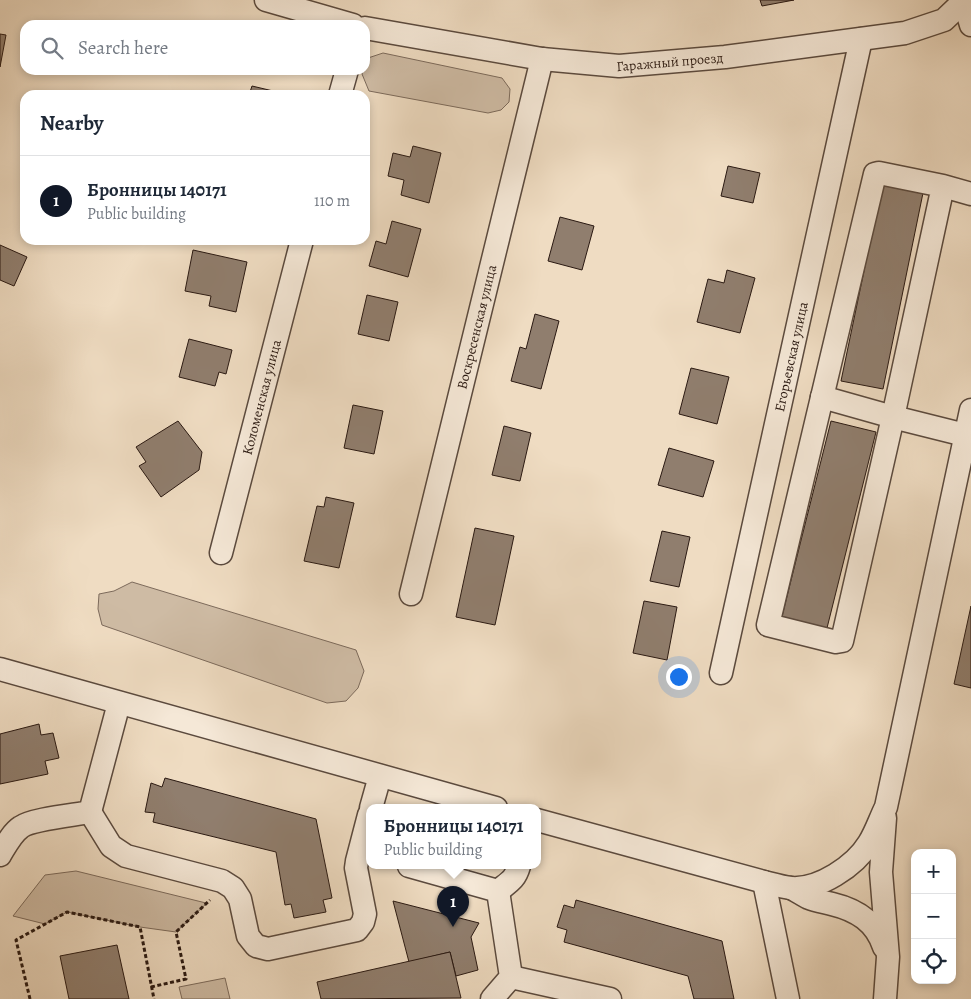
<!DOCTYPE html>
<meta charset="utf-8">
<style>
:root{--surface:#fff;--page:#f6f6f7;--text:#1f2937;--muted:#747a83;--line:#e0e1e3;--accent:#111827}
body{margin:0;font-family:Alegreya,serif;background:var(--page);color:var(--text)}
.controls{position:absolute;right:15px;bottom:15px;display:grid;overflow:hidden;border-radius:10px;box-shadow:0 2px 8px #0003}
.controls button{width:45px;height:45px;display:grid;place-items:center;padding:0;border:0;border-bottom:1px solid var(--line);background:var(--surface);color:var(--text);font:25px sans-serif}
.you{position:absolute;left:678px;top:676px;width:18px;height:18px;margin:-12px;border:4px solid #fff;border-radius:50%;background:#1a73e8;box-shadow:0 0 0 8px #1a73e833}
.badge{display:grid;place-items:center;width:32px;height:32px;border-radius:50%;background:var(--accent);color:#fff;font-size:16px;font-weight:700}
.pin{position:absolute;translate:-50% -41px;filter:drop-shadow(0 1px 2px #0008)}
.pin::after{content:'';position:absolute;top:26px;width:18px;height:15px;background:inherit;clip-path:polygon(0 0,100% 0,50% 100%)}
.popup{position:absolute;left:366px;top:804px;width:175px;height:65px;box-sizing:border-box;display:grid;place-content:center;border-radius:10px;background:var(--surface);filter:drop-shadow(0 1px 4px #0005);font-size:16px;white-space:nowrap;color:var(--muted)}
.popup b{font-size:19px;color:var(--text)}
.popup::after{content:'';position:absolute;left:50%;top:100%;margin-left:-10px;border:10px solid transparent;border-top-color:var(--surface)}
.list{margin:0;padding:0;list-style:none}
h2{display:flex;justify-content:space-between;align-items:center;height:65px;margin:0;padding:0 20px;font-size:21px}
h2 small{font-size:16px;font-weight:400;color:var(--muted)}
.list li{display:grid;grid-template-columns:32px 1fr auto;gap:15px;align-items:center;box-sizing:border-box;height:90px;padding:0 20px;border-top:1px solid var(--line)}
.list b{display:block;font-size:19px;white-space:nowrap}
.list p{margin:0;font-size:16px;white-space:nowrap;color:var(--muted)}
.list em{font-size:16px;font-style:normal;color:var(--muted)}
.icon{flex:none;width:28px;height:28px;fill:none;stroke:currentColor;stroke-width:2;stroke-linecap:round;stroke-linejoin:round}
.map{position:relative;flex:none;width:971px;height:999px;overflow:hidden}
.search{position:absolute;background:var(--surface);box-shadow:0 2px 8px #0003;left:20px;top:20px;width:350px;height:55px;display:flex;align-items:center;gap:12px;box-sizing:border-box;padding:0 18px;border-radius:15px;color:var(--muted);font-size:19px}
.panel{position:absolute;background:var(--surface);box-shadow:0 2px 8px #0003;left:20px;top:90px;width:350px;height:155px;border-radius:15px}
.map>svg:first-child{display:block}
.green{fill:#cebba4;stroke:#7c6a5b}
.building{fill:#907e6e;stroke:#2a1912}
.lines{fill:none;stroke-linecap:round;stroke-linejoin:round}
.minor-casing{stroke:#5b4a3e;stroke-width:25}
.path{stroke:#2a1912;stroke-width:3;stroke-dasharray:4 2.5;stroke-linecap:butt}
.minor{stroke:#f5e8d7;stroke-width:22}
.labels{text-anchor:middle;stroke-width:4;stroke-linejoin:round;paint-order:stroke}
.street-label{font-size:14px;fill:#2a1912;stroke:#f5e8d7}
</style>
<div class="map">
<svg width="971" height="999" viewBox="0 0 971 999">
<rect width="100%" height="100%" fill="#efdcc2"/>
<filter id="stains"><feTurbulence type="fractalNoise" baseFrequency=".004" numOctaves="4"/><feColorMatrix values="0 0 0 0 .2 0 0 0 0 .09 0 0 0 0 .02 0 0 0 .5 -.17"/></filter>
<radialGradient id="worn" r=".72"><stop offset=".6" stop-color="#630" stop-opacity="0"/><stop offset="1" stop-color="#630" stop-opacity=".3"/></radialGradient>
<g class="green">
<path d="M 383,53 L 502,78 L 510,89 L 509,102 L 501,110 L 488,113 L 369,91 L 362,74 L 363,70 L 365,70 L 365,59 Z"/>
<path d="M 132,582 L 356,650 L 364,671 L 358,688 L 346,701 L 327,703 L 102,625 L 98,609 L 99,594 L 114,591 Z"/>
<path d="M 76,871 L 206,903 L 206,904 L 176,932 L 140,927 L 67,912 L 45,924 L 13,916 L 45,875 Z"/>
<path d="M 225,978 L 230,999 L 182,999 L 179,987 Z"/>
</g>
<g class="building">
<path d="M 760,0 L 794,0 L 762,6 Z"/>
<path d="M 0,34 L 6,35 L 0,67 Z"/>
<path d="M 252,86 L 290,95 L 249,95 Z"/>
<path d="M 413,146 L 441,153 L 429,203 L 401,195 L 404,180 L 388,176 L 393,153 L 410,157 Z"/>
<path d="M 728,166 L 760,173 L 753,203 L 721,196 Z"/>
<path d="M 883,180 L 924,188 L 883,389 L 841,381 Z"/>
<path d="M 560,217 L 594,226 L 582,270 L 548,261 Z"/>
<path d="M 392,221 L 421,229 L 408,277 L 369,266 L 376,241 L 386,244 Z"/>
<path d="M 0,245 L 27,257 L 14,286 L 0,280 Z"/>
<path d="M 193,250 L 247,262 L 236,312 L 209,306 L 211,296 L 185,291 Z"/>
<path d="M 727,270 L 755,278 L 740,333 L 697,322 L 708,279 L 724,283 Z"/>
<path d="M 367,295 L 398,302 L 389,341 L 358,334 Z"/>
<path d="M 535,314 L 559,321 L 541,389 L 511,381 L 520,347 L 526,349 Z"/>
<path d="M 189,339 L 232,350 L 226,374 L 219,372 L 215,386 L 179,377 Z"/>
<path d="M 691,368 L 729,377 L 717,424 L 679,414 Z"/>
<path d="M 353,405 L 383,411 L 374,454 L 344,448 Z"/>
<path d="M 178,421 L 202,452 L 199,470 L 161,497 L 139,466 L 146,462 L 136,447 Z"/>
<path d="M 831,421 L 876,432 L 826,632 L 781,620 Z"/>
<path d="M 504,426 L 531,433 L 520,481 L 492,475 Z"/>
<path d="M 669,448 L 714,461 L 703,497 L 658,485 Z"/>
<path d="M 326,497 L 354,503 L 339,568 L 304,561 L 317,506 L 324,507 Z"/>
<path d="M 475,528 L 514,536 L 495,625 L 456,617 Z"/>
<path d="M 662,531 L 690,537 L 679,587 L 650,581 Z"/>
<path d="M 644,601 L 677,607 L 667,660 L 633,653 Z"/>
<path d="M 971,606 L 971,688 L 954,684 Z"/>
<path d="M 39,724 L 41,735 L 53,733 L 59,758 L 45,761 L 48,774 L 0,784 L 0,734 Z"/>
<path d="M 165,778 L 316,819 L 332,898 L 323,900 L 326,912 L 294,918 L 291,904 L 285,905 L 276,852 L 153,822 L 155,813 L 145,812 L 151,783 L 162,787 Z"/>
<path d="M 576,900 L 722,941 L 734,999 L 694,999 L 688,976 L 564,942 L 567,930 L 557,927 L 564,905 L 574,908 Z"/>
<path d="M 393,901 L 479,923 L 471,937 L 478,970 L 456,976 L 450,952 L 409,962 Z"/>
<path d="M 117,945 L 129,999 L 69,999 L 60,956 Z"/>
<path d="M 450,952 L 461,998 L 321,999 L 317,982 Z"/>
</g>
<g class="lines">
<defs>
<g id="minor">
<path d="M 266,0 L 353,25"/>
<path d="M 964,1 L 971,25"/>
<path id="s1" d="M 365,28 L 542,59 L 619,66 L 725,57 L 905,33 L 944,20 L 964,1 L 964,0"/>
<path d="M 340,95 L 347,70"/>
<path d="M 943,186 L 879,173 L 875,174 L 768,625 L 836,642 L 842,641 L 893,417 L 943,186 L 971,194"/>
<path d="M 822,397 L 893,417 L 965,435"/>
<path id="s2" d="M 221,553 L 302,240"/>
<path id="s3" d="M 411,594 L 542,59"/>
<path d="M 0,669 L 496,808"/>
<path id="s4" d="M 721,673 L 861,39"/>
<path d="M 371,808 L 380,776"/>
<path d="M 90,812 L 111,846 L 126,856 L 222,881 L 233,888 L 240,899 L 248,936 L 256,946 L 268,949 L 357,930 L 363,922 L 365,914 L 356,868 L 357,861 L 369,815"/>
<path d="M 537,820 L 764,882 C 772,884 782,887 791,888 C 819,890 855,866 869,843 C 876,832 880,819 886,807 L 971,410"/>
<path d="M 0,855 C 6,845 12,833 21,827 C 32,819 75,815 90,812 L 119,703"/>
<path d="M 409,866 L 498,891 L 511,977 L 492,999"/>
<path d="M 764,882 L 788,999"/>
<path d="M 791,888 C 797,891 803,895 809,898 C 816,901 824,902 832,904 C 857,910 876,922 884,947"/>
<path d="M 498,891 C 509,882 515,880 519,866"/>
<path d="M 511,977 L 610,999"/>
<path d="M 885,999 L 888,957 L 881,872 L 885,818"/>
</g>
</defs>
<use href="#minor" class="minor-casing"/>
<g class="path">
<path d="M 151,987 L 186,979 L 176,932 L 210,900"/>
<path d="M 30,999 L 16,940 L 67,912 L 140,927 L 154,999"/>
</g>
<use href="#minor" class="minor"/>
</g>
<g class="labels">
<g class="street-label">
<text dy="5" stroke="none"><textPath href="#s1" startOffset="308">Гаражный проезд</textPath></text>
<text dy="5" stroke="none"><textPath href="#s3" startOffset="275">Воскресенская улица</textPath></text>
<text dy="5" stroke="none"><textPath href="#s4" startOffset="324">Егорьевская улица</textPath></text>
<text dy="5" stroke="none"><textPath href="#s2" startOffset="161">Коломенская улица</textPath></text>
</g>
</g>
<rect width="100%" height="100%" filter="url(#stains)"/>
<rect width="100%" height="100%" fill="url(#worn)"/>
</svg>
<div class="controls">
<button>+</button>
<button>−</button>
<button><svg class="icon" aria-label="locate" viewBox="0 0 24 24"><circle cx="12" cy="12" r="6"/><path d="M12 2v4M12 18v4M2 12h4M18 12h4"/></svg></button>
</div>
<div class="you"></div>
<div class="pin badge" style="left:453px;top:927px">1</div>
<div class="popup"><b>Бронницы 140171</b>Public building</div>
<div class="search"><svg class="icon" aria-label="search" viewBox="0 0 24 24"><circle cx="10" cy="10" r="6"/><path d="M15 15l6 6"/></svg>Search here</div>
<section class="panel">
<h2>Nearby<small></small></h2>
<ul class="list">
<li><span class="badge">1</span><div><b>Бронницы 140171</b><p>Public building</p></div><em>110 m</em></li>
</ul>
</section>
</div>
